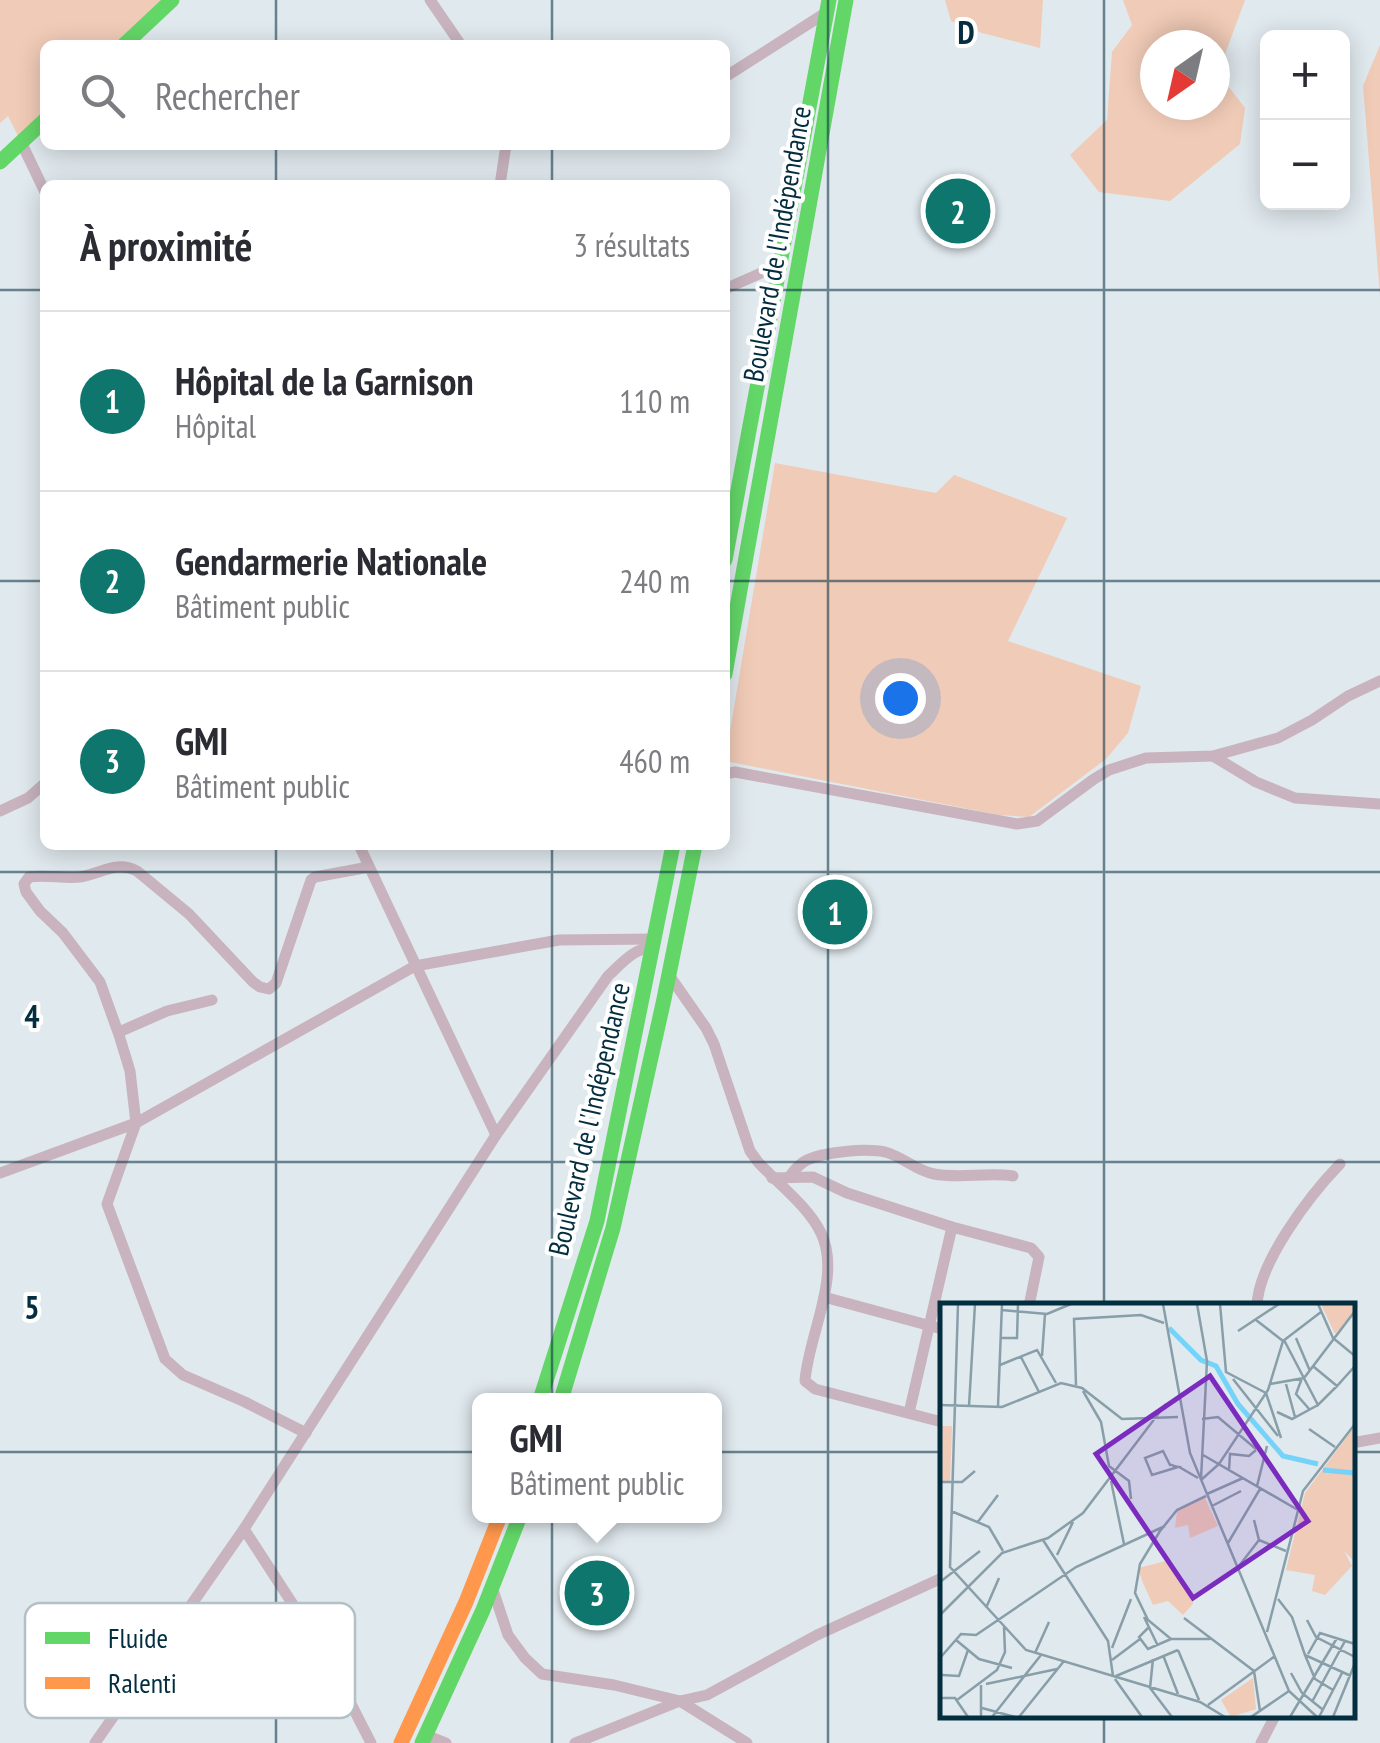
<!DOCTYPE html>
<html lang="fr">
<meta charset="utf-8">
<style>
:root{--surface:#fff;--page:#f7f7f7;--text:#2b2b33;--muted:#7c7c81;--line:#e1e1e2;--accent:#0f766e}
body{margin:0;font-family:"PT Sans Narrow",sans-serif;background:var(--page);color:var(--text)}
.controls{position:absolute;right:30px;top:30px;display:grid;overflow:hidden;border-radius:15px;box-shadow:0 5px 25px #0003}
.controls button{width:90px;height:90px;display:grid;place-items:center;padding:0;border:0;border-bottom:2px solid var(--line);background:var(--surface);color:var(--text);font:50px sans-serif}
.compass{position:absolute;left:1140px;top:30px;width:90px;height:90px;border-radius:50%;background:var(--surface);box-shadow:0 5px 25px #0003;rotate:214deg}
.you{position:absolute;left:900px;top:698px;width:35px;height:35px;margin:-25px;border:8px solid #fff;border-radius:50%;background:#1a73e8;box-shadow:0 0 0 15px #1a73e833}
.badge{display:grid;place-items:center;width:65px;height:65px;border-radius:50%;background:var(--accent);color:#fff;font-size:32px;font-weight:700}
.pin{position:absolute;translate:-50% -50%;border:5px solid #fff;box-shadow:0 2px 10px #0006}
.popup{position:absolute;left:472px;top:1393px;width:250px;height:130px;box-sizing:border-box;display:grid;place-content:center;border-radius:15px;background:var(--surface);filter:drop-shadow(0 2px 8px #0005);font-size:32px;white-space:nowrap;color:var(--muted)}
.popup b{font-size:38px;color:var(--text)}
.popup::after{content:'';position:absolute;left:50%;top:100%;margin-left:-20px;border:20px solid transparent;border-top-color:var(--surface)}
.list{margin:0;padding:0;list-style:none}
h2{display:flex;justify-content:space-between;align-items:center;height:130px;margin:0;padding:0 40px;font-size:42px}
h2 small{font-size:32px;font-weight:400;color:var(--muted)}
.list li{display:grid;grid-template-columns:65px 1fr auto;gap:30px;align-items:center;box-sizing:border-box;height:180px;padding:0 40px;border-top:2px solid var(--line)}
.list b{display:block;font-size:38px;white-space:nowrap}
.list p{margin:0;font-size:32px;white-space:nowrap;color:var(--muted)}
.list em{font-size:32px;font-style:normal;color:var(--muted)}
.icon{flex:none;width:55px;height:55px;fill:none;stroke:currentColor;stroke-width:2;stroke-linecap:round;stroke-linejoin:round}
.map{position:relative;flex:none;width:1380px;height:1743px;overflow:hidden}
.search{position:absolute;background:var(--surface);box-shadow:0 5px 25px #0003;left:40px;top:40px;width:690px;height:110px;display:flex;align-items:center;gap:25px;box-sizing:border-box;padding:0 35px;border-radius:15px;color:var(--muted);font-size:38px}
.panel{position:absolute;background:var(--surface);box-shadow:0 5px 25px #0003;left:40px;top:180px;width:690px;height:670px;border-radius:15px}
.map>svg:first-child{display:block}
.green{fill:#f0cbb7;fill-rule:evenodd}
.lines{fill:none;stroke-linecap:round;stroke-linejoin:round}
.street{stroke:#c8b3be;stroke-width:11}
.fast{stroke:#63d668;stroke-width:15}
.slow{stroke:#ff974d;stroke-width:15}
.grid{fill:none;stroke:#032e3f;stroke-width:2.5;stroke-opacity:0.55}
.labels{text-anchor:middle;stroke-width:8;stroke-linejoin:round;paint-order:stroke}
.street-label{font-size:28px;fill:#032e3f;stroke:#fff}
.inset-river{fill:none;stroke:#75d2f8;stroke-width:5}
.inset-road{fill:none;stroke:#889ea8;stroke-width:2.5}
.view{fill:#7b2cbf;fill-opacity:0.15;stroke:#7b2cbf;stroke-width:5}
.inset-edge{fill:none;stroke:#032e3f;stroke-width:5}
.key{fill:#fff;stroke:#b3c0c5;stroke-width:2.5}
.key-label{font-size:28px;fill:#032e3f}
.grid-label{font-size:32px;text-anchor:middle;font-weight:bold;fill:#032e3f;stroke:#fff;stroke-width:8;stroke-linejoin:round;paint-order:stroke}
</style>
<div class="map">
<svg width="1380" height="1743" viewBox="0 0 1380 1743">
<rect width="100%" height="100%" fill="#e0e9ee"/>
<g class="green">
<path d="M 0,0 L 162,0 L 117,45 L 45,45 L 45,116 L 21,142 L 8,116 L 0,123 Z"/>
<path d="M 945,0 L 1043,0 L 1040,48 L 982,33 L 951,21 Z"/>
<path d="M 1123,0 L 1245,0 L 1218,73 L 1245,108 L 1240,144 L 1170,201 L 1099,192 L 1070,155 L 1107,120 L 1112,52 L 1132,25 ZM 1215,45 L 1215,105 L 1155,105 L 1155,45 Z"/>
<path d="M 1380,45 L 1380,296 L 1363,86 Z"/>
<path d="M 775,463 L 936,493 L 954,475 L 1067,518 L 1008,641 L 1141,686 L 1128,733 L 1106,759 L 1029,817 L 999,815 L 725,761 Z"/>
</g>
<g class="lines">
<g class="street">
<path d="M 430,0 L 461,45"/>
<path d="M 725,77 L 827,12"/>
<path d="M 21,142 L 45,192"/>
<path d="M 500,185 L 506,145"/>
<path d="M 725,289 L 779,265"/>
<path d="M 1213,756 L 1256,782 L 1295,798 L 1380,804"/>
<path d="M 725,774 L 735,772 L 1017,824 L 1037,821 L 1094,779 L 1109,770 L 1146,758 L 1213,756 L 1278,738 L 1312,720 L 1348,696 L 1380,681"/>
<path d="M 0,811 L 28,798 L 45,783"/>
<path d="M 359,845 L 496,1135"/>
<path d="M 669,975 L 706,1028 L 714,1044 L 750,1151 L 758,1162 C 778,1184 808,1206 821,1233 C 842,1276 808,1336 805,1381 L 815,1389 L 942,1422"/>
<path d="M 119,1032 L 167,1011 L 212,1000"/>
<path d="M 0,1173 L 136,1123 L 415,966 L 559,940 L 654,939"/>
<path d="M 790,1176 C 795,1169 799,1164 807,1160 C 824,1152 866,1148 885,1152 C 902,1156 916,1171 934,1174 C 960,1179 987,1172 1013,1176"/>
<path d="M 772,1178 L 813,1177 L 847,1193 L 952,1227 L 1031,1248 L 1039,1257 L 1029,1306"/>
<path d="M 824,1297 L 942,1329"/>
<path d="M 1257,1306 C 1258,1263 1310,1195 1340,1164"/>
<path d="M 909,1413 L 952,1227"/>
<path d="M 306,1433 L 245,1402 L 183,1375 L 165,1359 L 107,1204 L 136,1123 L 130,1071 L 119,1035 L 100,982 L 63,933 L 40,911 L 26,892 L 24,884 L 29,877 C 46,874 63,879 80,877 C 101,874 116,860 137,871 L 189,914 L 253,982 L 260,987 L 269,989 L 276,983 L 311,880 L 315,877 L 369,867"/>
<path d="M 1352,1443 L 1380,1438"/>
<path d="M 244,1529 L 327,1657 L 371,1743"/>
<path d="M 492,1587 L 508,1635 L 525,1658 L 542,1674 L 614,1685 L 680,1701 L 747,1743"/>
<path d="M 426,1735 L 446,1743"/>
<path d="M 95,1743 L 244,1529 L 496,1135 L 608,976 C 621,964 634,948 653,947"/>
<path d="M 575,1743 L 680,1701 L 707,1695 L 817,1635 L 942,1578"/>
<path d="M 1261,1743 L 1275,1716"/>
</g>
<g class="fast">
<path d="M 124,45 L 172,0"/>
<path d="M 0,162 L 45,120"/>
<path d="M 725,560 L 829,0"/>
<path d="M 725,674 L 846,0"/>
<path d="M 540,1400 L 597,1221 L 673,845"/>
<path d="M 561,1400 L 613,1228 L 664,999 L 695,845"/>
<path d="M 422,1743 L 483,1610 L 520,1516"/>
</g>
<path class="slow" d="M 401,1743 L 466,1602 L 500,1516"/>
</g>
<path class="grid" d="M 276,0 L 276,45M 552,0 L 552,45M 828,0 L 828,1743M 1104,0 L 1104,1306M 276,145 L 276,185M 552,145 L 552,185M 0,290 L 45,290M 725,290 L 1380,290M 0,581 L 45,581M 725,581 L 1380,581M 276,845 L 276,1743M 552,845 L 552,1743M 0,872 L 1380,872M 0,1162 L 1380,1162M 0,1452 L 942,1452M 1352,1452 L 1380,1452M 1104,1716 L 1104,1743"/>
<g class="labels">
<g class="street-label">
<text transform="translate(777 244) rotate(-80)" y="10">Boulevard de l'Indépendance</text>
<text transform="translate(589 1119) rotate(-77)" y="10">Boulevard de l'Indépendance</text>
</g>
</g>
<g transform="translate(940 1303)">
<rect width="415" height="415" fill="#e0e9ee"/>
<path d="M 381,1 L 415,1 L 415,11 L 395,31 ZM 0,123 L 12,123 L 10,179 L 0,179 ZM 415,123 L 415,259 L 404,248 L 412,263 L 385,292 L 372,288 L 375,272 L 346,267 L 365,190 ZM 265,195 L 278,223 L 250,235 L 248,222 L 235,225 L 237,208 ZM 226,258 L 250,287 L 253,301 L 243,312 L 228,298 L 213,302 L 203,280 L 198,265 ZM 313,375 L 316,406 L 291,414 L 281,397 Z" fill="#f0cbb7"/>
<path class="inset-river" d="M 229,25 L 261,57 L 276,63 L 298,101 L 343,153 L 378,161M 383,167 L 415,170"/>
<path class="inset-road" d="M 18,1 L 10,264 L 86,347 L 260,399 L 285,414M 223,1 L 250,150 L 349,388 L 377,414M 257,1 L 267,58 L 261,176M 280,1 L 286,69 L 326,90 L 341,135M 378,1 L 393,35 L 415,53M 62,7 L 107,11 L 131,1M 316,17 L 343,38M 298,28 L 339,1M 61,35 L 77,35 L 78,1M 356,35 L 370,68M 344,37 L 378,102 L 397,83M 102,53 L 105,11M 81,54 L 99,89M 60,62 L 97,47 L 116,80M 374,64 L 397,83 L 415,63M 362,75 L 356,91 L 370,107M 293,76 L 338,133M 330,81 L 364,75 L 415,8M 346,81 L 355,114M 136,82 L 134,16 L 201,12 L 224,20M 143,88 L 161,119 L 169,163 L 189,178 L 191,196M 0,102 L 62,104 L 121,80 L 142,85 L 182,116 L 238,114M 29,103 L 35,1M 58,103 L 62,1M 337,109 L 352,116 L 378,102M 262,116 L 278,114 L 316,146M 369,126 L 395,144M 263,152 L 358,207M 238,164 L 212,172 L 205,155 L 223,148 L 230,162 L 232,162 L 234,163 L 238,164 L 240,164 L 241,165 L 258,175M 289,167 L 290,151 L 309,153 L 316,147M 261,177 L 279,161 L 328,87 L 343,38 L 381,9M 171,178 L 184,241M 0,179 L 22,179 L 35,168M 317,183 L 327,143M 267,191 L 303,175M 266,193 L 237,207 L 220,228 L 200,261 L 195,290 L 208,317 L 231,336 L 270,336M 272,203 L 301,188M 11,208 L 49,224 L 63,248M 314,217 L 319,237 L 346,248M 37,220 L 58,192M 103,237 L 168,338 L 173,373M 288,240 L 320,186M 117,252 L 133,219M 299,263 L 319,237M 0,279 L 40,248M 338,296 L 352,314 L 365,352 L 411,373M 46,305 L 59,275M 0,312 L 62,250 L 108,235 L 143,210 L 225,102 L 235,98M 204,314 L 218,343M 244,315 L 314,368 L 320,408M 367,317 L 376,334 L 415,354M 208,325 L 199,334 L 208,346 L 231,336M 327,329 L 363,188 L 415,121M 16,337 L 39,356 L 72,365M 172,345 L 191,296M 238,347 L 259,397M 95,350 L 109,319M 368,351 L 380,330 L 415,341M 223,352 L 238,391M 365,352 L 375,376 L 393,387M 0,355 L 21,331 L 36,332 L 136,264 L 225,223M 213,356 L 210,385 L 232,414M 172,357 L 200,336M 351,370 L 362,390 L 382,406M 2,372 L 19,373 L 28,347M 176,373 L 238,347M 175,376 L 202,414M 46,381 L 117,366M 0,395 L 15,395 L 28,414M 17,397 L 57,367 L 65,349 L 64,324M 372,399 L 405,338M 268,402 L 335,353M 42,405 L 75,414M 41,414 L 41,382M 52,414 L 101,352M 79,414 L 124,358M 311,414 L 349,388M 350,414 L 397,335M 379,414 L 402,370M 393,414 L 415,360"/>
<path class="view" d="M 270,73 L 368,218 L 253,295 L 156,151 Z"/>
<rect width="415" height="415" class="inset-edge"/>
</g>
<rect x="25" y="1603" width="330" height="115" rx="15" class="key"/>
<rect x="45" y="1632" width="45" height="12" fill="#63d668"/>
<rect x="45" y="1677" width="45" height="12" fill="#ff974d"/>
<g class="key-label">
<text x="108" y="1648">Fluide</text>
<text x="108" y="1693">Ralenti</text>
</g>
<g class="grid-label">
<text x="966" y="44">D</text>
<text x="32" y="1028">4</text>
<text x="32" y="1319">5</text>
</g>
</svg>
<div class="controls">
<button>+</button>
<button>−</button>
</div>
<svg class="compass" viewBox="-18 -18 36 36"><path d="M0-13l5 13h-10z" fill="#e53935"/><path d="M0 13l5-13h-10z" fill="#7c7c81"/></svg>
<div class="you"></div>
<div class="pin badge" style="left:835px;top:912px">1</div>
<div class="pin badge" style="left:958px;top:211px">2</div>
<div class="pin badge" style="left:597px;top:1593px">3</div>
<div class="popup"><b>GMI</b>Bâtiment public</div>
<div class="search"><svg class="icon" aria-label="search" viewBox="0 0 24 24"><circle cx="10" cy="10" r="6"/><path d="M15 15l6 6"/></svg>Rechercher</div>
<section class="panel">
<h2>À proximité<small>3 résultats</small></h2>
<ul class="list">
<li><span class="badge">1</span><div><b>Hôpital de la Garnison</b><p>Hôpital</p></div><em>110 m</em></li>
<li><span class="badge">2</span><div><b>Gendarmerie Nationale</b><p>Bâtiment public</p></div><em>240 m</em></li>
<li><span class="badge">3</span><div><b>GMI</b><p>Bâtiment public</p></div><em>460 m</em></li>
</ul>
</section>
</div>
